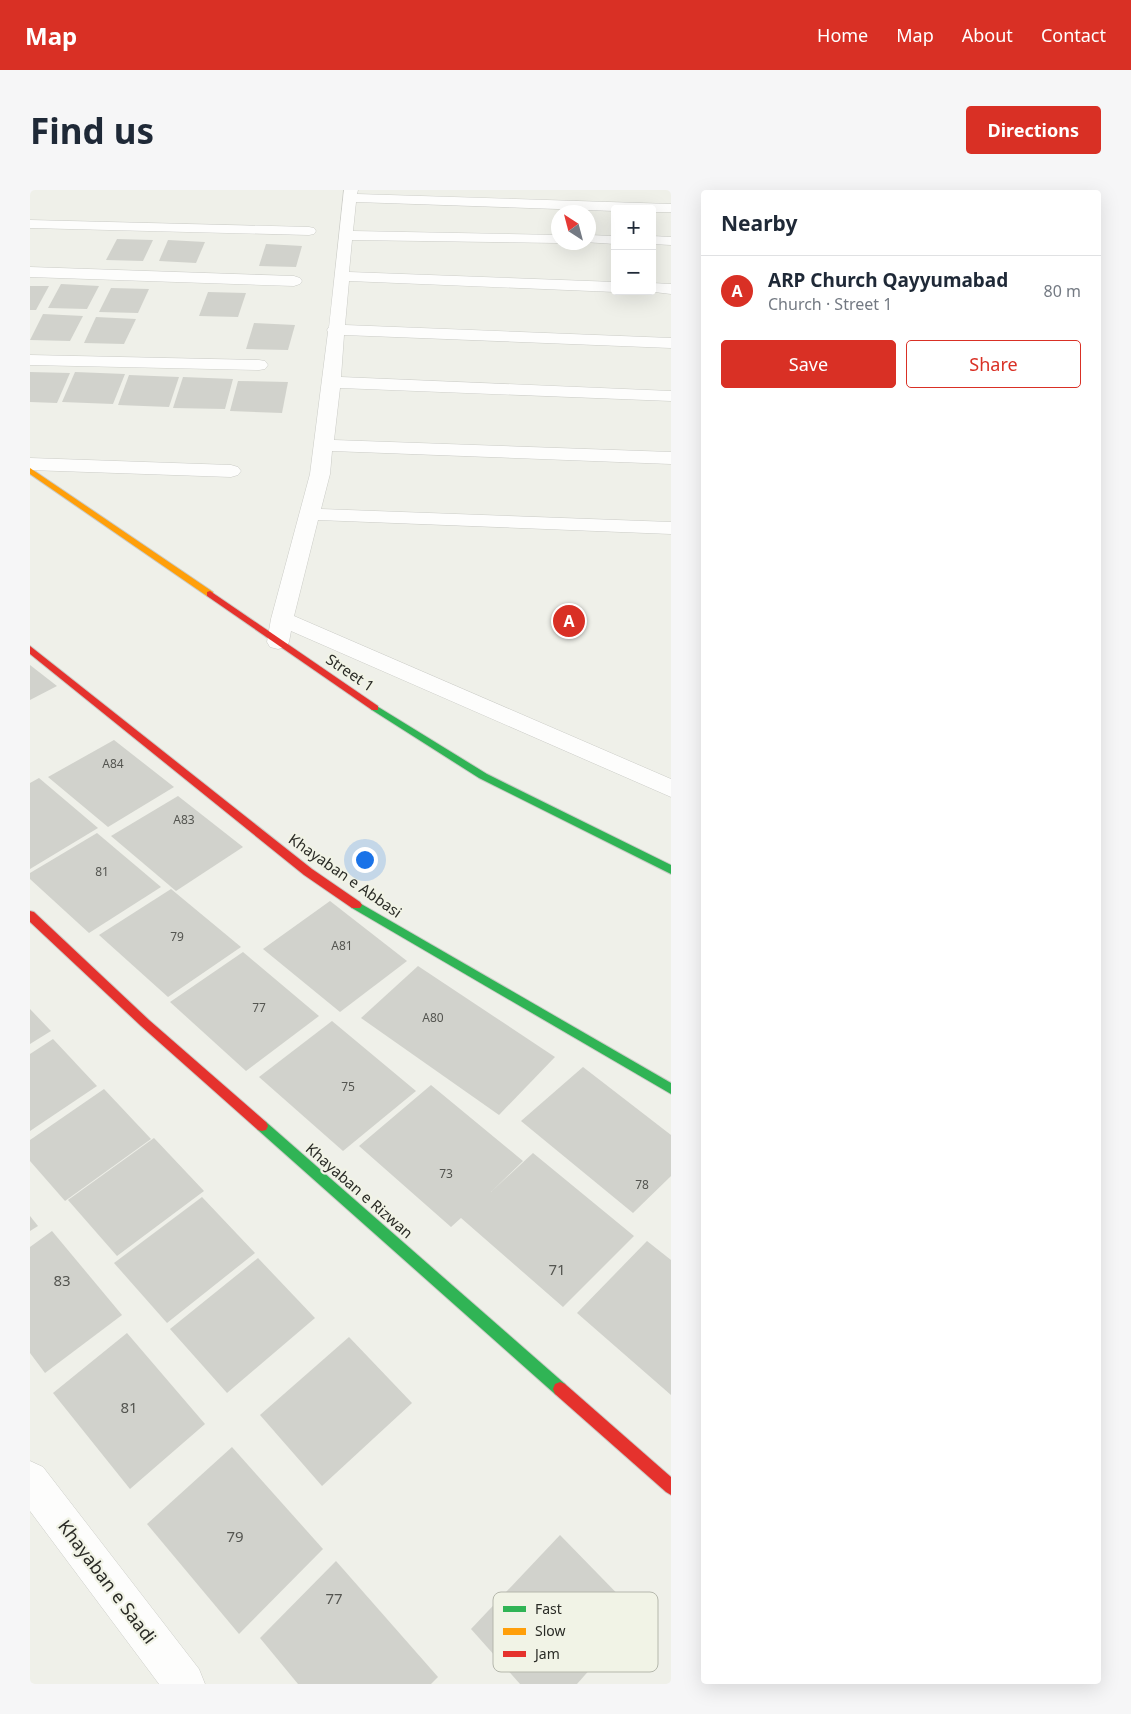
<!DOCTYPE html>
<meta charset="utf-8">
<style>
:root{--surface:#fff;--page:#f6f6f7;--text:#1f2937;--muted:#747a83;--line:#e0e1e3;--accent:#d93025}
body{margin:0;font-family:"Noto Sans",sans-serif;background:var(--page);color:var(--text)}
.controls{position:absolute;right:15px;top:15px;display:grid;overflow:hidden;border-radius:5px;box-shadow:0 5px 20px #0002}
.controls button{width:45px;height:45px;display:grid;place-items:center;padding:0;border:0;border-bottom:1px solid var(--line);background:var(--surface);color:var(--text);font:25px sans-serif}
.compass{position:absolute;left:521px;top:15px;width:45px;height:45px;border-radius:50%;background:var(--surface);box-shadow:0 5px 20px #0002;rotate:324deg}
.you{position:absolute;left:334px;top:669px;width:18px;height:18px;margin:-12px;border:4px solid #fff;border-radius:50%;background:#1a73e8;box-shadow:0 0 0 8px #1a73e833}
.badge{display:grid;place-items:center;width:32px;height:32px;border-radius:50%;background:var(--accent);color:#fff;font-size:16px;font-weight:700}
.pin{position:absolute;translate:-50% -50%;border:2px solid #fff;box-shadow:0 1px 5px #0006}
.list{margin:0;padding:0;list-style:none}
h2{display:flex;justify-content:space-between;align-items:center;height:65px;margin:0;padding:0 20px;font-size:21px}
h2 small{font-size:16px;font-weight:400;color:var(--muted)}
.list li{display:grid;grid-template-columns:32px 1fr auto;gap:15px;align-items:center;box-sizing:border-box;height:70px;padding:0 20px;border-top:1px solid var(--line)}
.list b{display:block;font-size:19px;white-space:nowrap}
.list p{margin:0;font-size:16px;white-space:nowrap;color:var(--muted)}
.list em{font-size:16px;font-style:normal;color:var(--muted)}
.actions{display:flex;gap:10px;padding:15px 20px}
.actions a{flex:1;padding:11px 0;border:1px solid var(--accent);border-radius:5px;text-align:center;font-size:18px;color:var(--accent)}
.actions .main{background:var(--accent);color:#fff}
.map{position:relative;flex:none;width:641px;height:1494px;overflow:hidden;border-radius:5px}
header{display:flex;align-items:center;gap:30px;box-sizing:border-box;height:70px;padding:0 25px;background:var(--accent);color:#fff}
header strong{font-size:24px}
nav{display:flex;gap:28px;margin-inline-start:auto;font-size:18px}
.intro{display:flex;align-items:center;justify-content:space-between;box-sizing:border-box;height:120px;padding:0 30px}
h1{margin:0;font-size:35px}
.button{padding:12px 22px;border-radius:5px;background:var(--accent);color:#fff;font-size:18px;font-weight:700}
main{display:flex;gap:30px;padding:0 30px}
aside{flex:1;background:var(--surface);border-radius:5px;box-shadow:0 5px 20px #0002}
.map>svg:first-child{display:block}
.building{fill:#d1d2cc}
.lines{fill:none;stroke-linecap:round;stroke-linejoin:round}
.street-casing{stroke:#cbccc7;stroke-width:1}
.fast-casing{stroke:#cbccc7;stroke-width:2}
.slow-casing{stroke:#cbccc7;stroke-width:2}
.jam-casing{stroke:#cbccc7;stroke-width:2}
.street{fill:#fdfdfc;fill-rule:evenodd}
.fast{fill:#30b455;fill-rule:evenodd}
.slow{fill:#ff9f0a;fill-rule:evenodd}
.jam{fill:#e5322d;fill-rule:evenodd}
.labels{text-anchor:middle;stroke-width:4.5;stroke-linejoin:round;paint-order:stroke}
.number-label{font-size:12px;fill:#545550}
.street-label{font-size:15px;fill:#2a2b26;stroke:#f1f3e6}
.near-number-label{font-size:15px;fill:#545550}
.near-street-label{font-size:18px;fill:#2a2b26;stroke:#f1f3e6}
.key{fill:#f1f3e6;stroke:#b5b7ac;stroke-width:1}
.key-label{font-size:14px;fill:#2a2b26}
</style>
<header>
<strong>Map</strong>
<nav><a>Home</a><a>Map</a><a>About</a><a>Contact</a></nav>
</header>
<div class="intro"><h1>Find us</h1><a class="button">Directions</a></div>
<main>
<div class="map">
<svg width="641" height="1494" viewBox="0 0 641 1494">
<rect width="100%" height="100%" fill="#eff0e9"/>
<g class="building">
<path d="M 87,49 L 123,50 L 113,71 L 76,70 Z"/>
<path d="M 138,50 L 175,52 L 166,73 L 129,71 Z"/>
<path d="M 236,54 L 272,56 L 266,77 L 229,76 Z"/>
<path d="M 31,94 L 69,96 L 57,119 L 18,118 Z"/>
<path d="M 0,96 L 19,96 L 6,120 L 0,120 Z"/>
<path d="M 81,98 L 119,99 L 108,123 L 69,122 Z"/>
<path d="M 178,102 L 216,103 L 208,127 L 169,126 Z"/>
<path d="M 13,124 L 53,126 L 40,151 L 0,150 Z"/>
<path d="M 66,127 L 106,129 L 94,154 L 54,153 Z"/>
<path d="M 224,133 L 265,135 L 258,160 L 216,159 Z"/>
<path d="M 0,182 L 40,183 L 27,213 L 0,212 Z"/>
<path d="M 45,182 L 95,184 L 83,214 L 32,212 Z"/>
<path d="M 99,185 L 149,187 L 139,217 L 88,215 Z"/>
<path d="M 153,187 L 203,189 L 195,219 L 143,218 Z"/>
<path d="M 208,191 L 258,192 L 252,223 L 200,221 Z"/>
<path d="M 0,475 L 27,496 L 0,510 Z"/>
<path d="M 84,550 L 144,597 L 78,637 L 18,587 Z"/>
<path d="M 9,588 L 68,638 L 0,679 L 0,593 Z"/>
<path d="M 148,606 L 213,657 L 146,701 L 81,646 Z"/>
<path d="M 67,643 L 131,697 L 59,743 L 0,689 L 0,683 Z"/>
<path d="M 141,699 L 211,757 L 138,807 L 69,745 Z"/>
<path d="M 300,711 L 377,771 L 310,822 L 233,759 Z"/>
<path d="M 213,762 L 289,826 L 216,881 L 140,812 Z"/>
<path d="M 388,776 L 525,867 L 469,925 L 331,828 Z"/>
<path d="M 0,819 L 21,841 L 0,854 Z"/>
<path d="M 302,831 L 386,901 L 313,961 L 229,887 Z"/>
<path d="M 23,849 L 67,896 L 0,941 L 0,864 Z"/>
<path d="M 553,877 L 641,945 L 641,986 L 603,1023 L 491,931 Z"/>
<path d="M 401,895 L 493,971 L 461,1002 L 503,963 L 604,1046 L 533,1117 L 431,1028 L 421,1037 L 329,956 Z"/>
<path d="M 74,899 L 121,949 L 35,1011 L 0,971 L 0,950 Z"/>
<path d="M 124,948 L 174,1001 L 87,1066 L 38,1010 Z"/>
<path d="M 172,1007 L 225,1063 L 137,1133 L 84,1073 Z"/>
<path d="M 0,1026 L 8,1036 L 0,1041 Z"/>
<path d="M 22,1041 L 92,1125 L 15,1183 L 0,1163 L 0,1057 Z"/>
<path d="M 617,1051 L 641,1070 L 641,1205 L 547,1123 Z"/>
<path d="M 228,1068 L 285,1128 L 197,1203 L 140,1139 Z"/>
<path d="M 97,1143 L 175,1234 L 100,1299 L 23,1203 Z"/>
<path d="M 319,1147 L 382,1213 L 292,1296 L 230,1225 Z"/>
<path d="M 202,1257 L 293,1359 L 209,1444 L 117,1334 Z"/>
<path d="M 530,1345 L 608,1425 L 547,1494 L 490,1494 L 441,1439 Z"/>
<path d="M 306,1371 L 408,1487 L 401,1494 L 268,1494 L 230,1448 Z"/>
</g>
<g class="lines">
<defs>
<g id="street">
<path d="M 314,0 L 328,0 L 327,4 L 641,14 L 641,22 L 622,22 L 622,19 L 585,19 L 585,21 L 326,12 L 323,41 L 528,45 L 528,52 L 532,52 L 528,53 L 322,50 L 319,82 L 585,92 L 585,101 L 587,101 L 585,102 L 319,91 L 315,135 L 641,148 L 641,158 L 314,145 L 311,187 L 641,201 L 641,211 L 310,198 L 304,250 L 641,262 L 641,274 L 302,261 L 300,284 L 291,319 L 641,332 L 641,344 L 288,330 L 264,426 L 641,589 L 641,607 L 261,441 L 259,452 L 256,457 L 248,459 L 240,457 L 237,452 L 241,429 L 280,284 L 298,142 L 297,140 L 299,137 Z"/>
<path d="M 0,30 L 279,37 L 284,38 L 286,41 L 284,44 L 279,45 L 0,38 Z"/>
<path d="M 558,45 L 585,46 L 585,54 L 554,52 L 558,52 Z"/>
<path d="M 622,46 L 641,47 L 641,55 L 622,54 Z"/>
<path d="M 0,77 L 264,86 L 270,88 L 272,91 L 270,94 L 264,96 L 0,87 Z"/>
<path d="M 622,93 L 641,94 L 641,104 L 616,101 L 622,101 Z"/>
<path d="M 0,165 L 229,170 L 235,171 L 238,175 L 235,179 L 229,180 L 0,175 Z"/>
<path d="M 0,268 L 201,275 L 208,277 L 211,281 L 208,285 L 201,287 L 0,280 Z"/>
<path d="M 0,1271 L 13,1277 L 169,1479 L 175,1494 L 129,1494 L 0,1321 Z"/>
</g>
<g id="fast">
<path d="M 345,515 L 457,584 L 641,675 L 641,684 L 449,588 L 342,520 L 340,518 Z"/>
<path d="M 326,711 L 641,893 L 641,904 L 322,718 L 320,715 Z"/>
<path d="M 232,931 L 236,932 L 535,1194 L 537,1199 L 535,1204 L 530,1206 L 525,1204 L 228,940 L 226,936 L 228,932 Z"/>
</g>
<path id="slow" d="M 0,278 L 183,402 L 183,406 L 177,406 L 0,284 Z"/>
<g id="jam">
<path d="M 180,401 L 348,516 L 348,520 L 342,520 L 177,406 L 177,402 Z"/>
<path d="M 0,456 L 282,679 L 330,712 L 332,715 L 330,718 L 322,718 L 274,685 L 0,464 Z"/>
<path d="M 0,721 L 4,722 L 119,830 L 236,932 L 238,936 L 236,940 L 232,941 L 228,940 L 111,836 L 0,732 Z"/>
<path d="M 530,1192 L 535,1194 L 641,1287 L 641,1305 L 636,1302 L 525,1204 L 523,1199 L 525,1194 Z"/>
</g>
</defs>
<use href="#street" class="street-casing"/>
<use href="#fast" class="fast-casing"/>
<use href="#slow" class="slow-casing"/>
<use href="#jam" class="jam-casing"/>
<use href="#street" class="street"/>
<use href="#fast" class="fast"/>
<use href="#slow" class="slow"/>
<use href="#jam" class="jam"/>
</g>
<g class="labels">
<g class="number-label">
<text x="83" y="578">A84</text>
<text x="154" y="634">A83</text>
<text x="72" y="686">81</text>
<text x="147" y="751">79</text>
<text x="312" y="760">A81</text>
<text x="229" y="822">77</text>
<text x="403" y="832">A80</text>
<text x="318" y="901">75</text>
<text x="416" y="988">73</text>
<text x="612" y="999">78</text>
</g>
<g class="street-label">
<text transform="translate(320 483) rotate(34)" y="5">Street 1</text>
<text transform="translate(315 686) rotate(35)" y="5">Khayaban e Abbasi</text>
<text transform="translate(329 1001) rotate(41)" y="5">Khayaban e Rizwan</text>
</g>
<g class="near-number-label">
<text x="527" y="1085">71</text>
<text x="32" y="1096">83</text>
<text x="99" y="1223">81</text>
<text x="205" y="1352">79</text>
<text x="304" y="1414">77</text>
</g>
<g class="near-street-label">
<text transform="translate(77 1392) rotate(53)" y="6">Khayaban e Saadi</text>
</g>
</g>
<rect x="463" y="1402" width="165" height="80" rx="8" class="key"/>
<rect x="473" y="1416" width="23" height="6" fill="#30b455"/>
<rect x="473" y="1438" width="23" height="7" fill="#ff9f0a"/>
<rect x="473" y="1461" width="23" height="6" fill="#e5322d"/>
<g class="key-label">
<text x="505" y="1424">Fast</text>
<text x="505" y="1446">Slow</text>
<text x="505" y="1469">Jam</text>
</g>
</svg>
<div class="controls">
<button>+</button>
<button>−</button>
</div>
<svg class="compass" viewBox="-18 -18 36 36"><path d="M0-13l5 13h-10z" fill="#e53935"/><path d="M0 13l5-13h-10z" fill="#747a83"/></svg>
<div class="you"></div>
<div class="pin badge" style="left:539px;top:431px">A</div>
</div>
<aside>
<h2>Nearby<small></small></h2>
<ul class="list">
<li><span class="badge">A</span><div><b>ARP Church Qayyumabad</b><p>Church · Street 1</p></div><em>80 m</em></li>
</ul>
<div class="actions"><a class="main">Save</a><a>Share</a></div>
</aside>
</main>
